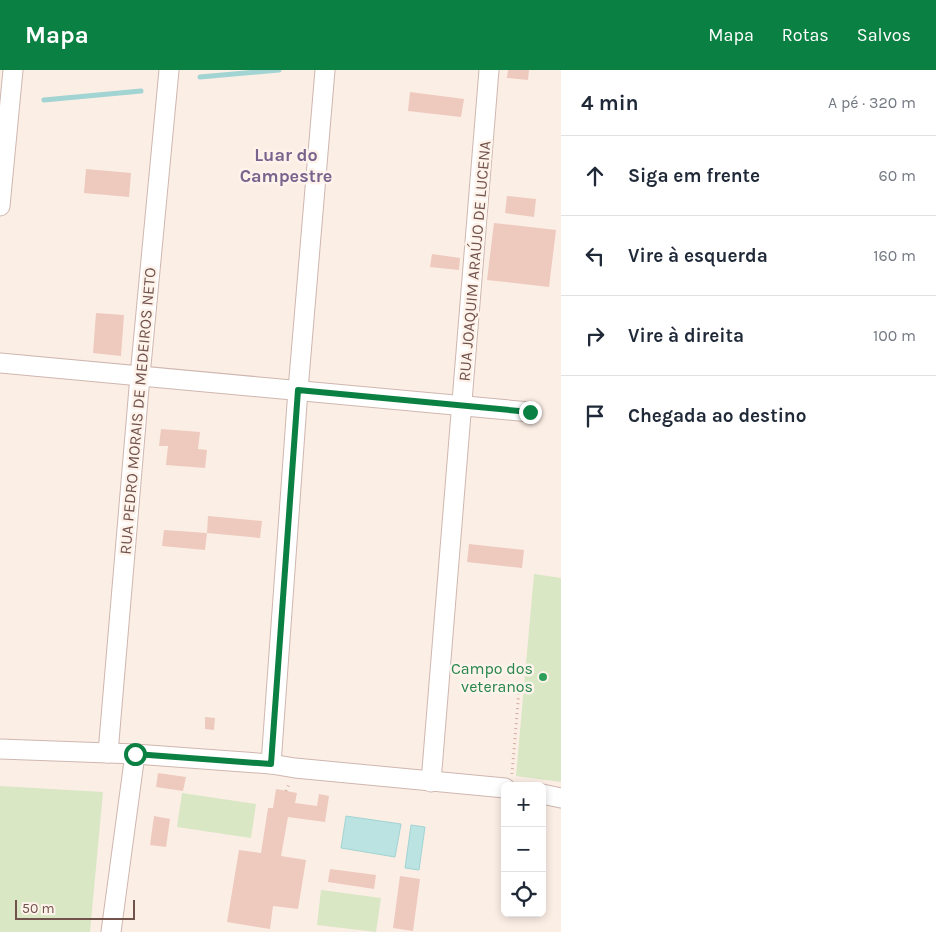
<!DOCTYPE html>
<html lang="pt">
<meta charset="utf-8">
<style>
:root{--surface:#fff;--page:#f6f6f7;--text:#1f2937;--muted:#747a83;--line:#e0e1e3;--accent:#0b8043}
body{margin:0;font-family:Karla,sans-serif;background:var(--page);color:var(--text)}
.controls{position:absolute;right:15px;bottom:15px;display:grid;overflow:hidden;border-radius:8px;box-shadow:0 2px 8px #0003}
.controls button{width:45px;height:45px;display:grid;place-items:center;padding:0;border:0;border-bottom:1px solid var(--line);background:var(--surface);color:var(--text);font:25px sans-serif}
.scale{position:absolute;left:15px;bottom:12px;width:120px;box-sizing:border-box;padding-left:5px;border:2px solid #72534c;border-top:0;font-size:14px;line-height:18px;white-space:nowrap;color:#72534c;-webkit-text-stroke:4px #fef3eb;paint-order:stroke}
.stop{position:absolute;width:15px;height:15px;margin:-11px;border:4px solid #0b8043;border-radius:50%;background:#fff}
.stop.end{background:#0b8043;border-color:#fff;box-shadow:0 1px 5px #0008}
.list{margin:0;padding:0;list-style:none}
h2{display:flex;justify-content:space-between;align-items:center;height:65px;margin:0;padding:0 20px;font-size:21px}
h2 small{font-size:16px;font-weight:400;color:var(--muted)}
.list li{display:grid;grid-template-columns:32px 1fr auto;gap:15px;align-items:center;box-sizing:border-box;height:80px;padding:0 20px;border-top:1px solid var(--line)}
.list b{display:block;font-size:19px;white-space:nowrap}
.list em{font-size:16px;font-style:normal;color:var(--muted)}
.icon{flex:none;width:28px;height:28px;fill:none;stroke:currentColor;stroke-width:2;stroke-linecap:round;stroke-linejoin:round}
.map{position:relative;flex:none;width:561px;height:862px;overflow:hidden}
header{display:flex;align-items:center;gap:30px;box-sizing:border-box;height:70px;padding:0 25px;background:var(--accent);color:#fff}
header strong{font-size:24px}
nav{display:flex;gap:28px;margin-inline-start:auto;font-size:18px}
main{display:flex}
aside{flex:1;background:var(--surface)}
.map>svg:first-child{display:block}
.green{fill:#d9e7c4}
.water{fill:#bbe3e1;stroke:#a2d4d3}
.lines{fill:none;stroke-linecap:round;stroke-linejoin:round}
.stream{stroke:#a2d4d3;stroke-width:5}
.building{fill:#eec9be}
.street-casing{stroke:#ceb7af;stroke-width:21}
.path{stroke:#d3aca2;stroke-width:3;stroke-dasharray:1 4;stroke-linecap:butt}
.street{stroke:#fff;stroke-width:19}
.route{stroke:#0b8043;stroke-width:6}
.leisure-dot{fill:#2e9e5b;stroke:#fef3eb;stroke-width:2}
.labels{text-anchor:middle;stroke-width:5;stroke-linejoin:round;paint-order:stroke}
.street-label{font-size:16px;fill:#72534c;stroke:#fef3eb}
.leisure-label{font-size:16px;fill:#27864d;stroke:#fef3eb;text-anchor:end}
.neighbourhood-label{font-size:18px;font-weight:bold;fill:#79648e;stroke:#fef3eb}
</style>
<header>
<strong>Mapa</strong>
<nav><a>Mapa</a><a>Rotas</a><a>Salvos</a></nav>
</header>
<main>
<div class="map">
<svg width="561" height="862" viewBox="0 0 561 862">
<rect width="100%" height="100%" fill="#fbeee5"/>
<g class="green">
<path d="M 534,504 L 561,508 L 561,712 L 516,706 Z"/>
<path d="M 0,716 L 103,722 L 90,862 L 0,862 Z"/>
<path d="M 182,723 L 256,734 L 251,768 L 177,757 Z"/>
<path d="M 321,820 L 381,828 L 376,862 L 317,855 Z"/>
</g>
<g class="water">
<path d="M 346,746 L 401,754 L 395,787 L 341,778 Z"/>
<path d="M 411,755 L 425,757 L 419,800 L 405,798 Z"/>
</g>
<g class="lines">
<g class="stream">
<path d="M 200,7 L 279,0"/>
<path d="M 44,30 L 141,21"/>
</g>
</g>
<g class="building">
<path d="M 508,0 L 529,0 L 528,10 L 507,8 Z"/>
<path d="M 410,22 L 464,29 L 461,47 L 408,41 Z"/>
<path d="M 86,99 L 131,103 L 129,127 L 84,123 Z"/>
<path d="M 507,126 L 536,129 L 534,147 L 505,143 Z"/>
<path d="M 494,153 L 556,160 L 549,217 L 487,210 Z"/>
<path d="M 432,184 L 460,188 L 459,200 L 430,197 Z"/>
<path d="M 96,243 L 124,245 L 121,286 L 93,283 Z"/>
<path d="M 161,359 L 200,362 L 198,379 L 207,380 L 205,398 L 166,395 L 168,376 L 159,376 Z"/>
<path d="M 208,446 L 262,451 L 260,468 L 207,463 L 205,480 L 162,476 L 164,460 L 207,463 Z"/>
<path d="M 469,474 L 524,480 L 522,498 L 467,492 Z"/>
<path d="M 205,647 L 215,648 L 214,660 L 205,659 Z"/>
<path d="M 158,703 L 186,707 L 183,721 L 156,717 Z"/>
<path d="M 276,719 L 297,723 L 295,733 L 317,736 L 319,724 L 329,726 L 325,752 L 288,747 L 281,786 L 306,790 L 298,839 L 273,836 L 270,859 L 227,852 L 239,780 L 261,783 L 268,738 L 273,738 Z"/>
<path d="M 154,746 L 170,749 L 166,777 L 150,775 Z"/>
<path d="M 330,799 L 376,805 L 374,819 L 328,812 Z"/>
<path d="M 400,806 L 420,809 L 413,861 L 393,858 Z"/>
</g>
<g class="lines">
<defs>
<g id="street">
<path d="M 0,136 L 13,0"/>
<path d="M 0,293 L 530,342"/>
<path d="M 0,679 L 135,684 L 271,694 L 295,698 L 505,718"/>
<path d="M 108,683 L 140,306 L 169,0"/>
<path d="M 271,694 L 298,320 L 325,0"/>
<path d="M 431,712 L 489,0"/>
<path d="M 542,724 L 561,728"/>
<path d="M 111,862 L 135,684"/>
</g>
</defs>
<use href="#street" class="street-casing"/>
<g class="path">
<path d="M 512,704 L 519,620"/>
<path d="M 286,721 L 290,712"/>
</g>
<use href="#street" class="street"/>
</g>
<g class="lines">
<path class="route" d="M 135,684 L 271,694 L 298,320 L 530,342"/>
</g>
<circle class="leisure-dot" cx="543" cy="607" r="5"/>
<g class="labels">
<g class="street-label">
<text transform="translate(474 191) rotate(-85)" y="6">RUA JOAQUIM ARAÚJO DE LUCENA</text>
<text transform="translate(137 341) rotate(-85)" y="6">RUA PEDRO MORAIS DE MEDEIROS NETO</text>
</g>
<g class="leisure-label">
<text x="533" y="604">Campo dos<tspan x="533" dy="18">veteranos</tspan></text>
</g>
<g class="neighbourhood-label">
<text x="286" y="91">Luar do<tspan x="286" dy="21">Campestre</tspan></text>
</g>
</g>
</svg>
<div class="controls">
<button>+</button>
<button>−</button>
<button><svg class="icon" aria-label="locate" viewBox="0 0 24 24"><circle cx="12" cy="12" r="6"/><path d="M12 2v4M12 18v4M2 12h4M18 12h4"/></svg></button>
</div>
<div class="scale">50 m</div>
<div class="stop" style="left:135px;top:684px"></div>
<div class="stop end" style="left:530px;top:342px"></div>
</div>
<aside>
<h2>4 min<small>A pé · 320 m</small></h2>
<ul class="list">
<li><svg class="icon" aria-label="ahead" viewBox="0 0 24 24"><path d="M12 20V5M6 11l6-6 6 6"/></svg><div><b>Siga em frente</b></div><em>60 m</em></li>
<li><svg class="icon" aria-label="left" viewBox="0 0 24 24"><path d="M17 20v-9H6M10 6l-5 5 5 5"/></svg><div><b>Vire à esquerda</b></div><em>160 m</em></li>
<li><svg class="icon" aria-label="right" viewBox="0 0 24 24"><path d="M7 20v-9h11M14 6l5 5-5 5"/></svg><div><b>Vire à direita</b></div><em>100 m</em></li>
<li><svg class="icon" aria-label="arrive" viewBox="0 0 24 24"><path d="M6 21V4h12l-3 4 3 4H6"/></svg><div><b>Chegada ao destino</b></div></li>
</ul>
</aside>
</main>
